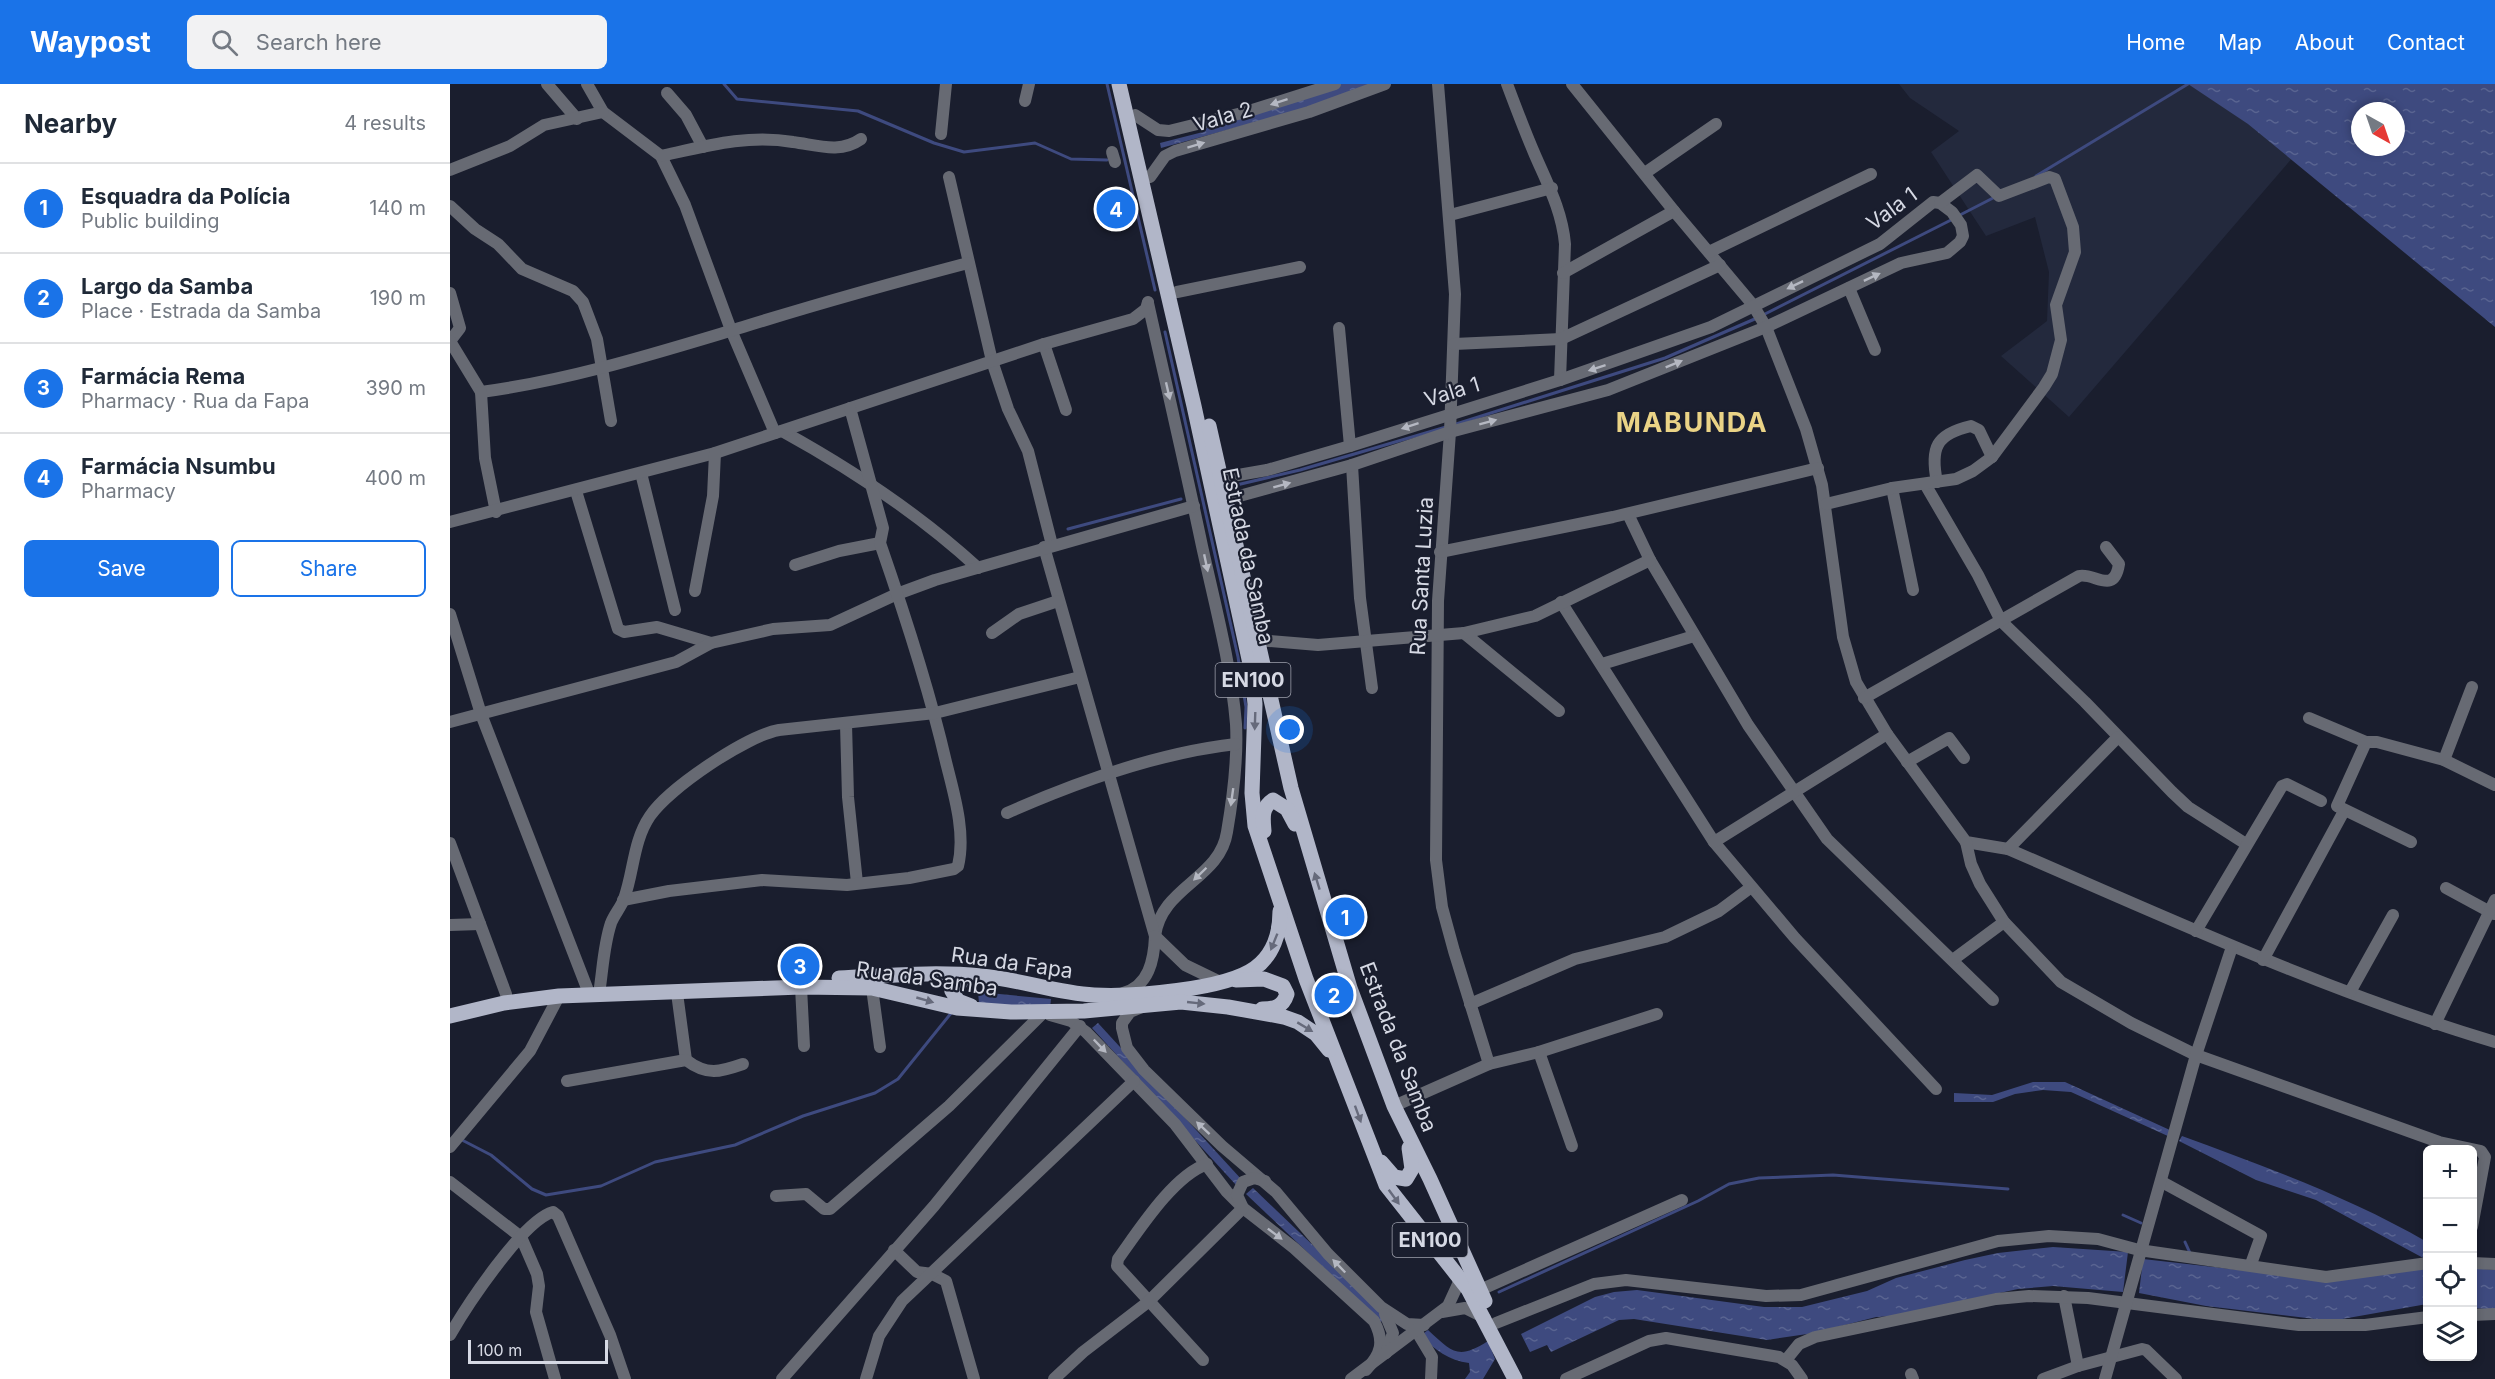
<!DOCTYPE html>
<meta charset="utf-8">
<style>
:root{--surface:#fff;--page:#f2f2f3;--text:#1f2937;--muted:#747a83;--line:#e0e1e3;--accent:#1a73e8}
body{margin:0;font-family:Inter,sans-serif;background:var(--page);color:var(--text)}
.controls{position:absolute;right:18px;bottom:18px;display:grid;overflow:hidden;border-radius:9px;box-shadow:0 3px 9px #0003}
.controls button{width:54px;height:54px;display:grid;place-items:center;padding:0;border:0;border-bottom:2px solid var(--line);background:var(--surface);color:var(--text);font:30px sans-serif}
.compass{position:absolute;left:1901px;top:18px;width:54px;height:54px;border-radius:50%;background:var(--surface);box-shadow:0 3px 9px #0003;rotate:140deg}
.scale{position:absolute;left:18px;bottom:15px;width:140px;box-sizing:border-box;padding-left:6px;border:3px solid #d6d9e4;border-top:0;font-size:16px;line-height:21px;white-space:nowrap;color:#d6d9e4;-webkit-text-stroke:4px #1a1e2e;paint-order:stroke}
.you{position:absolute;left:840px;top:646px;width:21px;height:21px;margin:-15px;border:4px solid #fff;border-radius:50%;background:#1a73e8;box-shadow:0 0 0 9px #1a73e833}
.badge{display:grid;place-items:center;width:39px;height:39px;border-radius:50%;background:var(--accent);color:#fff;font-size:20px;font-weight:700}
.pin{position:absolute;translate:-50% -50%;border:3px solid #fff;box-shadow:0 2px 6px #0006}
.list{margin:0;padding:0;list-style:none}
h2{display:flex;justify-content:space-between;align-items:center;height:78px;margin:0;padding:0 24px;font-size:26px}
h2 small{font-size:20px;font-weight:400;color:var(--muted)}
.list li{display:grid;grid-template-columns:39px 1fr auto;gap:18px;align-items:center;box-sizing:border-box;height:90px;padding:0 24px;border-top:2px solid var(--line)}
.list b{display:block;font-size:22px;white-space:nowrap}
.list p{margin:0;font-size:20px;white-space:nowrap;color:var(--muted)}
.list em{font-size:20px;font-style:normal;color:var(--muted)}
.actions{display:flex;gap:12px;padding:18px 24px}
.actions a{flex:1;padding:14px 0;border:2px solid var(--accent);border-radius:9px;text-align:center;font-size:21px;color:var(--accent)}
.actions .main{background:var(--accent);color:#fff}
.icon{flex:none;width:33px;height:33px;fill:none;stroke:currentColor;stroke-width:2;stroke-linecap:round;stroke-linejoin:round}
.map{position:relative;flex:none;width:2045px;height:1295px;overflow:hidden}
header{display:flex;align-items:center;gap:36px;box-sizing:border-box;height:84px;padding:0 30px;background:var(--accent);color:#fff}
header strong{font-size:28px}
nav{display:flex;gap:33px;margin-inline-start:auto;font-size:21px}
.search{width:420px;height:54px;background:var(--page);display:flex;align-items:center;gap:15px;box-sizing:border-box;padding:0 21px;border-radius:9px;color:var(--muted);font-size:22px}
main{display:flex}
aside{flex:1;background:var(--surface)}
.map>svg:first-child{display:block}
.built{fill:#23293d}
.water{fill:url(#water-ripples);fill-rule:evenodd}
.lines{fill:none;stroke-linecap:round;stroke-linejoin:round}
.stream{stroke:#3e4a7f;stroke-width:3}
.minor{stroke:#676a73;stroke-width:12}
.major{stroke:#b1b6c8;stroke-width:15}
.oneway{fill:#b5b8c2}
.oneway2{fill:#666a7b}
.labels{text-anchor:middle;stroke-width:4.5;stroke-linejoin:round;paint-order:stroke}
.shield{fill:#1a1e2e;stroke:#9ea1ad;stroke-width:1.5}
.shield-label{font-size:20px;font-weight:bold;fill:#d6d9e4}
.street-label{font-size:21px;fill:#d6d9e4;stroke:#1a1e2e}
.district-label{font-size:27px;font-weight:bold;letter-spacing:1.5px;fill:#ead386;stroke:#1a1e2e}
</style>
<header>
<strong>Waypost</strong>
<div class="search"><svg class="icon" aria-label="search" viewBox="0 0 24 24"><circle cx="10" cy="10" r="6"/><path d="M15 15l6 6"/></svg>Search here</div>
<nav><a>Home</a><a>Map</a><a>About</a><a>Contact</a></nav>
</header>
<main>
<aside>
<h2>Nearby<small>4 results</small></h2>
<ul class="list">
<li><span class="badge">1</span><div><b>Esquadra da Polícia</b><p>Public building</p></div><em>140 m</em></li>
<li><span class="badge">2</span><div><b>Largo da Samba</b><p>Place · Estrada da Samba</p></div><em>190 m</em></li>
<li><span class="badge">3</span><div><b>Farmácia Rema</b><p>Pharmacy · Rua da Fapa</p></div><em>390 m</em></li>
<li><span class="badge">4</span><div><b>Farmácia Nsumbu</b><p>Pharmacy</p></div><em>400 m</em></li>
</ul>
<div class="actions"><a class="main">Save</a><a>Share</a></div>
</aside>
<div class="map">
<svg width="2045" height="1295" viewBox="0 0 2045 1295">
<defs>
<pattern id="water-ripples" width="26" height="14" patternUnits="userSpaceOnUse" patternTransform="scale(1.5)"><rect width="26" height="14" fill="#3e4a7f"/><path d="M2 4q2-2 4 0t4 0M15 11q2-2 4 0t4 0" fill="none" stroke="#596491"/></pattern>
</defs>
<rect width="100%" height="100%" fill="#1a1e2e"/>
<path class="built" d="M 1449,0 L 1780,0 L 1856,58 L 1619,333 L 1551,272 L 1597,237 L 1599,188 L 1585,133 L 1536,152 L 1481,68 L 1509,47 L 1460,14 Z"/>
<g class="water">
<path d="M 888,0 L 925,0 L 850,26 L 711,64 L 710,59 L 753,48 L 754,45 Z"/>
<path d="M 1738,0 L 2045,0 L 2045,243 L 1798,40 ZM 1910,27 L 1946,27 L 1946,63 L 1910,63 Z"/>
<path d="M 528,908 L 601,915 L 600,924 L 529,919 Z"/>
<path d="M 648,939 L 792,1096 L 786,1101 L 642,944 Z"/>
<path d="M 1583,998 L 1615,998 L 1722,1047 L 1720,1053 L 1621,1008 L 1593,1006 L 1565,1010 L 1543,1018 L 1504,1018 L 1504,1009 L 1542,1011 Z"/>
<path d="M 1732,1052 C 1816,1083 1899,1113 1977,1158 L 1977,1176 L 1866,1116 L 1806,1096 L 1729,1057 Z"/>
<path d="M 803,1104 L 937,1232 L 931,1238 L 796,1110 Z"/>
<path d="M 1603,1163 L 1678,1168 L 1673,1208 L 1603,1202 L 1568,1205 L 1443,1232 L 1426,1233 L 1364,1249 L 1317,1256 L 1184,1235 L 1169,1236 L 1101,1268 L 1097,1261 L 1080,1268 L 1071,1250 L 1145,1213 L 1164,1208 L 1187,1206 L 1314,1223 L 1352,1223 L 1417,1207 L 1446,1194 L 1515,1176 L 1548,1169 Z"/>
<path d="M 1693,1175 L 1825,1190 L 1977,1182 L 1977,1220 L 1881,1237 L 1756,1222 L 1689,1209 Z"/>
<path d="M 2022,1184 L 2045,1186 L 2045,1226 L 2023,1224 Z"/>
<path d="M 978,1246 C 1003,1269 1008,1276 1038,1257 L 1045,1275 L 1033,1295 L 1015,1295 L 1020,1288 L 1019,1279 C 999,1277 985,1265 970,1252 Z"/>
</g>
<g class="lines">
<g class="stream">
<path d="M 274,0 L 287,15 L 408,27 L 484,59 L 514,68 L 585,59 L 621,75 L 657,76"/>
<path d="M 657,0 L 705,206"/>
<path d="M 1586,92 L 1738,0"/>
<path d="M 1508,132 L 1545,113"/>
<path d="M 1313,231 L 1503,135"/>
<path d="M 715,248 L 788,573 L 796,623 L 795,644"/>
<path d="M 1003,341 L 1215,274 L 1307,234"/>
<path d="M 778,403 L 850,386 L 996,343"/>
<path d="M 618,445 L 731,415"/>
<path d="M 10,1055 L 41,1071 L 82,1105 L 96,1111 L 151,1102 L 205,1078 L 285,1061 L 353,1032 L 425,1009 L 448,995 L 502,928"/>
<path d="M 1673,1131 L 1691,1139"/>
<path d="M 1735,1158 L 1740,1169"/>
<path d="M 1049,1208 L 1248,1117 L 1279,1100 L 1309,1094 L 1383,1091 L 1558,1105"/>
</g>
<g class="minor">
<path d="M 97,0 L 127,35"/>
<path d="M 137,0 L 153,28 L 211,72 L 235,121 L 281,246 L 325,349"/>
<path d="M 988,0 L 1005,210 L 1000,348 L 988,517 L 986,776 L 992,823 L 1004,867 L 1039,980"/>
<path d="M 1057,0 C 1066,24 1075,48 1085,71 C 1098,101 1112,127 1115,160 L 1110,296"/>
<path d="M 1122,0 L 1224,127 L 1303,221 L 1316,243 L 1356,345 L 1372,401 L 1393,553 L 1406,598 L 1437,650 L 1516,758 L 1558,765 C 1718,834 1877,908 2045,958"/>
<path d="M 217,9 L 236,31 L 253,63"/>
<path d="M 575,17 L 579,0"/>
<path d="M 685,31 L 708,46 L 719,47 L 796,28 L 885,0"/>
<path d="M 491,50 L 496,0"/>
<path d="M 662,68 L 665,78"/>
<path d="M 211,72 C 256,62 298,50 343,58 C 367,61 390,70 411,55"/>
<path d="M 0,86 L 60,62 L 94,41 L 153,28"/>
<path d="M 1195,89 L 1266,40"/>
<path d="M 499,93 L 542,277 L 558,325 L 578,367 L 602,461"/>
<path d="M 700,93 L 715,72 L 725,67 L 859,28 L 935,0"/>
<path d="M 0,122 L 25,145 L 48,160 L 72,185 L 123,207 L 133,218 L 147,255 L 161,337"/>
<path d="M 1000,131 L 1102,104"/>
<path d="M 1259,168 L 1421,90"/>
<path d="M 1113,189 L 1224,127"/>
<path d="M 1399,204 L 1425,266"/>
<path d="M 727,208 L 850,183"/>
<path d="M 0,209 L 10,244 L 0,257"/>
<path d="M 698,219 C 716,300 735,381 752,462 C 765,521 781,580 786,640 C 788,676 783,713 777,748 C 770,795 711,803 705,852"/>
<path d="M 889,244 L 900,362"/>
<path d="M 0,257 L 31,308 C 121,296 206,269 293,243 C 367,220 442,199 518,179"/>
<path d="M 594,260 L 616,326"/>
<path d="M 1004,260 L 1111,255 L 1270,181"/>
<path d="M 31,308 L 35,374 L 46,428"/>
<path d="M 332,347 C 403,386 468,429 528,484"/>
<path d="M 902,381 L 910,514 L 922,604"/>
<path d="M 191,389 L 225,526"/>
<path d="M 771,394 L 817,386 L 900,362 L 1110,296 L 1261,243 L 1430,160 L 1483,118 L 1490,119 L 1502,128 L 1511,141 L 1513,152 L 1510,158 L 1497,169 L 1451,179 L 1316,243 L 1158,306 L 1000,348 L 902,381 L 775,416"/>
<path d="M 1487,398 C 1480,364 1486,350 1521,342 L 1529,346 L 1542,373"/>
<path d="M 1475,400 L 1528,491 L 1551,537 L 1635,618 L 1722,708 L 1738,723 L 1796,760"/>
<path d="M 1442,404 L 1463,506"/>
<path d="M 126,407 L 168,545 L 174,548 L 207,543 L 261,559"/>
<path d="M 1376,420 L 1442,404 L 1506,395 L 1523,387 L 1542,373 L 1594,303 L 1602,290 L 1611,256 L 1606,221 L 1625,168 L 1623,143 L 1605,95 L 1599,93 L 1549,112 L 1527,91 L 1490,119"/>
<path d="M 1178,430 L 1200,476 L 1298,641 L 1377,755 L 1543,916"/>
<path d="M 0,438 L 265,369 L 594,260 L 683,235 L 696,225 L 698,218"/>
<path d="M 594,463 L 705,852 C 704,876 699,902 673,909"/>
<path d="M 990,468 L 1163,433 L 1368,384"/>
<path d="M 345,481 L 389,467 L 430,459"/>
<path d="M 245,507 L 263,412 L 265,369"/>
<path d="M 1111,518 L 1264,758 L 1345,854 L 1486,1005"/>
<path d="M 0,530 L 31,630 L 137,904"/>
<path d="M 542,549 L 569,530 L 608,517"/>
<path d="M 1014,549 L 1109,627"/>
<path d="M 807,556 L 868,561 L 1014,549 L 1085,532 L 1200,476"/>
<path d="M 1152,580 L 1244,552"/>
<path d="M 1414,614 L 1629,492 C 1644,488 1664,512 1669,480 L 1656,463"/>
<path d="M 1859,634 L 1916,658 L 1927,658 L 1994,676 L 2045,701"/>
<path d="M 0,638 L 226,578 L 261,559 L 323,545 L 380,541 L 447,510 L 485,496 L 744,422"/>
<path d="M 396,640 L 398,713 L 407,799"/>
<path d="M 1916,658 L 1887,722 L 1961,758"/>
<path d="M 1994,676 L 2022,603"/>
<path d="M 1457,678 L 1499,654 L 1514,674"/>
<path d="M 557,729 C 629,697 707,669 786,660"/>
<path d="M 1264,758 L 1437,650"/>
<path d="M 1516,758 L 1521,780 L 1530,800 L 1554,838 L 1611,898 L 1681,939 L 1746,971 L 1989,1058 L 2031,1067 L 2035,1073 L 2022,1143"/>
<path d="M 0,759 L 56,910"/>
<path d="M 1558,765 L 1668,653"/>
<path d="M 1996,804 L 2044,830"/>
<path d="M 173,816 L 219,807 L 312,796 L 397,801 L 459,794 L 504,785 L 508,782 C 516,749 504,710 496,678 C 479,604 455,531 430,459 L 433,444 L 400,324"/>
<path d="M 0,841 L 30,840"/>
<path d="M 1746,847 L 1832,702 L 1837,700 L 1871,717"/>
<path d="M 705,852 L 735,881 L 768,897"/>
<path d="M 1504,875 L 1554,838"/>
<path d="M 1813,876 L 1894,727"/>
<path d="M 150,903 C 153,882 154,860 161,839 C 164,831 171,823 174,815 C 184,787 183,757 200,732 C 219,704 296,652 329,646 L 485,629 L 630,593"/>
<path d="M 351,903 L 354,962"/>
<path d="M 422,904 L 430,963"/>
<path d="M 1900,908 L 1943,831"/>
<path d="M 227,909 L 236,976"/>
<path d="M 1020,920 L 1125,875 L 1215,853 L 1269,827 L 1300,804"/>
<path d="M 692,923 L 680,928 L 672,939 L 672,944 L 677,964 L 694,986 L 772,1062 L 826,1108 L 878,1170 L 931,1223 L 957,1240 L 974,1241"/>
<path d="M 600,931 L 621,937 L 636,948 L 725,1040 L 777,1108 L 793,1124 L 844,1164 L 924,1237 C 935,1258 931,1270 916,1286"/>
<path d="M 1985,940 L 2045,816"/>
<path d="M 1089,968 L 1122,1062"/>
<path d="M 117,997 L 236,976 C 257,992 270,988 293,980"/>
<path d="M 944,1022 L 1039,980 L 1089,968 L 1207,930"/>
<path d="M 0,1063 L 80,967 L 109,912"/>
<path d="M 0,1098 L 71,1153 L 87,1190 L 89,1202 L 86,1228 L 105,1295"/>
<path d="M 1712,1098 L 1811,1152 L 1801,1180"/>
<path d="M 326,1112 L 356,1110 L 374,1125 L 380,1125 L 499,1022 L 592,930"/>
<path d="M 444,1166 L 467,1188 L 482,1190 L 496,1197 L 524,1295"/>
<path d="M 2022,1179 L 2045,1180"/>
<path d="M 1030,1206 L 1232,1116"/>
<path d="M 1614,1212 L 1628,1282"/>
<path d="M 992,1228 L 1015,1224 L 1035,1234"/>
<path d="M 935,1230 L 943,1249 L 936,1269"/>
<path d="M 2022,1231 L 2045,1230"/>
<path d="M 1046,1239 L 1144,1200 L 1176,1196 L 1316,1212 L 1351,1211 L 1548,1157 L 1599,1152 L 1648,1155 L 1689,1166 L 1876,1193 L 1978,1179"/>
<path d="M 967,1248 L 982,1273 L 981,1295"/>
<path d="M 0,1251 C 16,1223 73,1136 103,1128 L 108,1132 L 160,1251 L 175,1295"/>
<path d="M 753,1276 L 667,1182 L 668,1175 C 689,1146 723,1092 757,1080"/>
<path d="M 1336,1276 L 1349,1260 L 1365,1253 L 1546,1215 L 1579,1212 L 1638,1214 L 1849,1241 L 1915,1241 L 1978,1233"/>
<path d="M 1461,1290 L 1463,1295"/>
<path d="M 332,1295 L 484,1122 L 630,942"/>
<path d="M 416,1295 L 429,1252 L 452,1217 L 684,997"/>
<path d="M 604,1295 L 633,1268 L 698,1218 L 793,1124 L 787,1111 L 793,1098 L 804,1094 L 815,1097"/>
<path d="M 901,1295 L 998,1222 L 1009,1198 L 1006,1189"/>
<path d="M 1116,1295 L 1199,1257 L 1216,1254 L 1329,1273 L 1342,1281 L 1352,1295"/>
<path d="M 1593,1295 L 1628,1282 L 1692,1265 L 1696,1266 L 1726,1295"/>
<path d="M 1655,1295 L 1746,971 L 1782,863"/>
</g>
<g class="major">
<path d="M 669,0 L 744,322 L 802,589 L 805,620 L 802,709 L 805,742 L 856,895 L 936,1101 L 1018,1205 L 1065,1295"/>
<path d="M 759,342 L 841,704 L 900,904 L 944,1022 L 980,1095 L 1035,1217"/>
<path d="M 814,747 C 813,734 811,724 823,716 L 837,725 L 845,740"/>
<path d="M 389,894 C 436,892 484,887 531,892 C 569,895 606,909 644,911 C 681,913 775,906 805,884 C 823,871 830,849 830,827"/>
<path d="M 786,896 L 814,895 L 833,902 L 837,910 C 833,923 824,925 812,925"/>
<path d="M 521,922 L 508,917 L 502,907 L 509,898 L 524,893"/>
<path d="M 0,932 L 54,919 L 109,912 L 351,903 L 422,904 L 507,924 L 561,928 L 634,927 L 731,918 L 778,923 L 834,933 L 848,938 L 866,950 L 879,966"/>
<path d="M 931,1078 L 944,1093 L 956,1095 L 962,1085 L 959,1064"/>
</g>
</g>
<defs><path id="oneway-solid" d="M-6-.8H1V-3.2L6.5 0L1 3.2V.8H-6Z" transform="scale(1.5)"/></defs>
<g class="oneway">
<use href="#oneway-solid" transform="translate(829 18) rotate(162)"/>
<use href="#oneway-solid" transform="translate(746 61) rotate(-17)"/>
<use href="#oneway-solid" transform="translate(1422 193) rotate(-25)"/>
<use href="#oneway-solid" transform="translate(1345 201) rotate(154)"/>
<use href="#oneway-solid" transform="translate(1224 280) rotate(-22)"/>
<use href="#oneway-solid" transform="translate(1147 284) rotate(162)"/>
<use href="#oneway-solid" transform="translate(718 307) rotate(77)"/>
<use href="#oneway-solid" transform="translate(1038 338) rotate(-15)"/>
<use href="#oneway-solid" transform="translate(960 342) rotate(162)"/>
<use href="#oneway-solid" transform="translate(832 401) rotate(-15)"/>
<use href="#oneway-solid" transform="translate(756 479) rotate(78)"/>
<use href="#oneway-solid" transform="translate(782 713) rotate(98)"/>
<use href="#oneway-solid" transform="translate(750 790) rotate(136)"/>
<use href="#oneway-solid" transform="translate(650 962) rotate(46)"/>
<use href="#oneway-solid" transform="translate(753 1044) rotate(-137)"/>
<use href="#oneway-solid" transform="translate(825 1150) rotate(37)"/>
<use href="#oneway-solid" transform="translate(889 1182) rotate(-134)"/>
</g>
<g class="oneway2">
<use href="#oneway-solid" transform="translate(805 637) rotate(92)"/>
<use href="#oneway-solid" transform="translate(867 797) rotate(-107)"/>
<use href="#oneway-solid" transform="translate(824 858) rotate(112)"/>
<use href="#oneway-solid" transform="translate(475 916) rotate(16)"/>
<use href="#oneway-solid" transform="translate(746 919) rotate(6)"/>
<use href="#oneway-solid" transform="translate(855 943) rotate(31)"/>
<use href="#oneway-solid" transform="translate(908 1030) rotate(70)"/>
<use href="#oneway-solid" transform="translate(944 1113) rotate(54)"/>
</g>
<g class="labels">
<g class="shield">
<rect x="765.5" y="579" width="75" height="34" rx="4.5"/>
<rect x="942.5" y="1139" width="75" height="34" rx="4.5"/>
</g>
<g class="shield-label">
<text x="803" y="603">EN100</text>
<text x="980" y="1163">EN100</text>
</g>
<g class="street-label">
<text transform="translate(773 33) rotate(-16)" y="7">Vala 2</text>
<text transform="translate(1442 125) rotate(-36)" y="7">Vala 1</text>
<text transform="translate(1002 308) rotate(-17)" y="7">Vala 1</text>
<text transform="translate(798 472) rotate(78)" y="7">Estrada da Samba</text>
<text transform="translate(972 492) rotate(-87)" y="7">Rua Santa Luzia</text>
<text transform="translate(562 879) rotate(8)" y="7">Rua da Fapa</text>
<text transform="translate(477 895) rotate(8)" y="7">Rua da Samba</text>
<text transform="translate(948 963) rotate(69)" y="7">Estrada da Samba</text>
</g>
<g class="district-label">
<text x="1242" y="348">MABUNDA</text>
</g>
</g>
</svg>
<div class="controls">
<button>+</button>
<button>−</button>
<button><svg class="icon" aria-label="locate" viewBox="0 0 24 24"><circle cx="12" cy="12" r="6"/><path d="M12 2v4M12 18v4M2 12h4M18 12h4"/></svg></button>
<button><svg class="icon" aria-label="layers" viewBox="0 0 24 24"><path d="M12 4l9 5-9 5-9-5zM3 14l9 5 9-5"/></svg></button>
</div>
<svg class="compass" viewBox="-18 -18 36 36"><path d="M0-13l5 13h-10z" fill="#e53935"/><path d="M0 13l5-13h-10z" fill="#747a83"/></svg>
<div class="scale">100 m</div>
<div class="you"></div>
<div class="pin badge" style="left:895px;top:833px">1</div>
<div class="pin badge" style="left:884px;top:911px">2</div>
<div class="pin badge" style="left:350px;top:882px">3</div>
<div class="pin badge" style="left:666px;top:125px">4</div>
</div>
</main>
